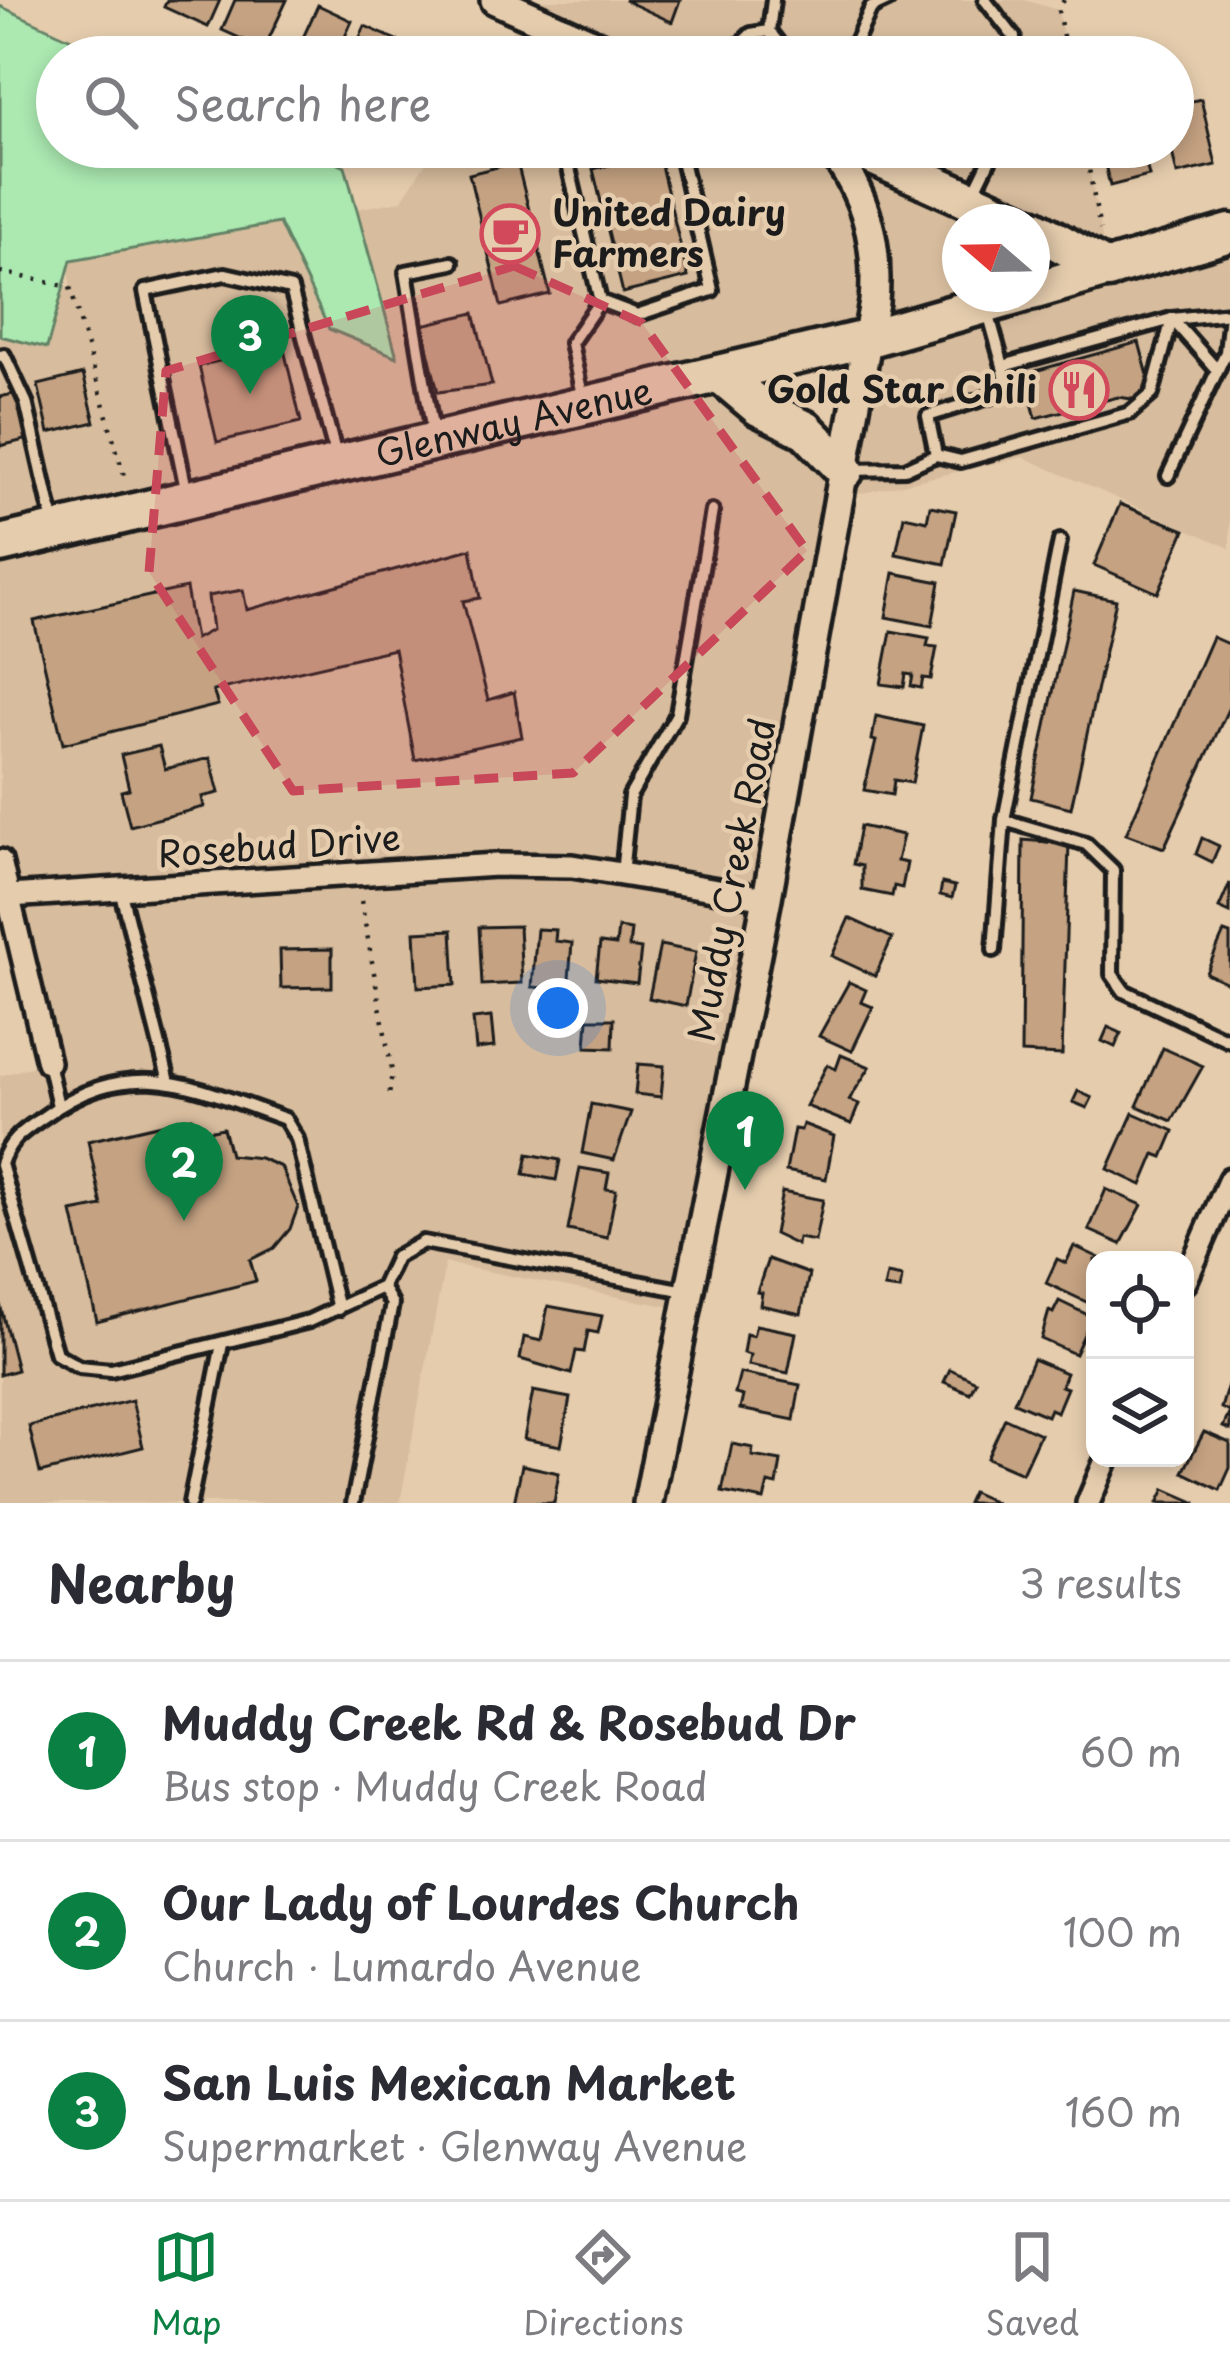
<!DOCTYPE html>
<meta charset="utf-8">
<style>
:root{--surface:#fff;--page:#f7f7f7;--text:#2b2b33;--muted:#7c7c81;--line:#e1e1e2;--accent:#0b8043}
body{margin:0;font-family:"Playpen Sans",sans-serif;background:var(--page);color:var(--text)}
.controls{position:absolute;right:36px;bottom:36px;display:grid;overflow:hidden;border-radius:24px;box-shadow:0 6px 18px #0003}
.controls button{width:108px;height:108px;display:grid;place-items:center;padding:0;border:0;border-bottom:3px solid var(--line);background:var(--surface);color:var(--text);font:60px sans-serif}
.compass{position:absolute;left:942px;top:204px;width:108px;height:108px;border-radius:50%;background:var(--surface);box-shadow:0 6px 18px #0003;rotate:290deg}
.you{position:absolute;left:558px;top:1008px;width:42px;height:42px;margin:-30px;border:9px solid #fff;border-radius:50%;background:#1a73e8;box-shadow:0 0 0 18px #1a73e833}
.badge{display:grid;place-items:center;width:78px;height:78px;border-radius:50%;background:var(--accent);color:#fff;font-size:39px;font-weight:700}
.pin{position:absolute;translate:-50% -99px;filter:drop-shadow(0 3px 6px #0008)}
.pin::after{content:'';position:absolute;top:63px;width:42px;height:36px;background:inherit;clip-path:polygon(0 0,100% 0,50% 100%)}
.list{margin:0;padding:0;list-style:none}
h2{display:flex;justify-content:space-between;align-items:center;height:156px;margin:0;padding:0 48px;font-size:51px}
h2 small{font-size:39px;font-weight:400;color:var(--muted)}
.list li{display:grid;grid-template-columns:78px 1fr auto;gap:36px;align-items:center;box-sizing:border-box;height:180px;padding:0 48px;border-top:3px solid var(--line)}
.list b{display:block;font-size:45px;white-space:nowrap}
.list p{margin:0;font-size:39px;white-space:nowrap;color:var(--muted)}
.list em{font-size:39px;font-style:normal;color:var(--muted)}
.icon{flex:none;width:66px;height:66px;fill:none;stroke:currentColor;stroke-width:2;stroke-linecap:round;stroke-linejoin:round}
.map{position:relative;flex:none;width:1230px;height:1503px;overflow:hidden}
.search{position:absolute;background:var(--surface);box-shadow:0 6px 18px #0003;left:36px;right:36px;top:36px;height:132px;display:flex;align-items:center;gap:30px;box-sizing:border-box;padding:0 42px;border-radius:66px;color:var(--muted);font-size:45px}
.sheet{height:696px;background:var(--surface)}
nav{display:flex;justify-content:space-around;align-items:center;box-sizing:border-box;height:168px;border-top:3px solid var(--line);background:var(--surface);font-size:33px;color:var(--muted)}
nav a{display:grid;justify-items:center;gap:6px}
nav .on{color:var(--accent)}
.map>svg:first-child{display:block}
.built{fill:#d7bc9d;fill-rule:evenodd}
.green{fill:#abe9b1;stroke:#648266;stroke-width:3}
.building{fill:#c4a282;stroke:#1c1c1c;stroke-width:3}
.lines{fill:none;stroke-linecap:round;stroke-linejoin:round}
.service-casing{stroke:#1c1c1c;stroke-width:20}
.minor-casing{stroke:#1c1c1c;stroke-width:30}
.tertiary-casing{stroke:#1c1c1c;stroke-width:36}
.primary-casing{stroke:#1c1c1c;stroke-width:45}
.path{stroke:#1c1c1c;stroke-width:4.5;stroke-dasharray:3 9;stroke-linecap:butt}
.service{stroke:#e5ccad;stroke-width:10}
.minor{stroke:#e5ccad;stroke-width:21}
.tertiary{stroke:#e5ccad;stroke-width:27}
.primary{stroke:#e5ccad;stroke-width:36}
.marked{fill:#c84758;fill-opacity:0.2;stroke:#c84758;stroke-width:9;stroke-dasharray:24 15;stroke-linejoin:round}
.labels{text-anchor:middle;stroke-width:9;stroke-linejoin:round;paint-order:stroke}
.poi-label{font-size:36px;font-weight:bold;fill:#1c1c1c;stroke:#e5ccad;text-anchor:start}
.street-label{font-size:36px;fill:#1c1c1c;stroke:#e5ccad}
</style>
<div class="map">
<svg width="1230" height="1503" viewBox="0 0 1230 1503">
<rect width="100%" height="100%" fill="#e5ccad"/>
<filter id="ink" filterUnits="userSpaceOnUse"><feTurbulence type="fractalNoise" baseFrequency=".00833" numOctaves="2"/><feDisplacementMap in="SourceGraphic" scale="24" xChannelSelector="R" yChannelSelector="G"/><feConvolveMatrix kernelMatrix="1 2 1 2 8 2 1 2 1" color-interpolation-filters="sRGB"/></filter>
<g filter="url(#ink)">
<g class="built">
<path d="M 495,0 L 1024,0 L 1058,10 L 1067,57 L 495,57 L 523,13 Z"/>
<path d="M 436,147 L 1085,147 L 1108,269 L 1230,233 L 1230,548 L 1023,457 L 840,498 L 686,1310 L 445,1263 L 400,1503 L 0,1503 L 0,1076 L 47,1062 L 0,861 L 0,302 L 70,287 L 70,260 L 401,201 ZM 960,222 L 1032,222 L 1032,294 L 960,294 ZM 866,340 L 844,469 L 722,374 Z"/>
</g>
<path class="green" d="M 0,6 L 110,57 L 57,57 L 57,147 L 304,147 L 345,166 L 397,357 L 329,329 L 279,223 L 71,260 L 47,348 L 0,336 Z"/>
<g class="building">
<path d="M 167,0 L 220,0 L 208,27 L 164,7 Z"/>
<path d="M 235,0 L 287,0 L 264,49 L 222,30 Z"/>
<path d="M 624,0 L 680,0 L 672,22 Z"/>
<path d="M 318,5 L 352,21 L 336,57 L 296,53 Z"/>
<path d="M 365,26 L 405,44 L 399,57 L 351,57 Z"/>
<path d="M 1201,99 L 1216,165 L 1177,174 L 1171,147 L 1173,105 Z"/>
<path d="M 1101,147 L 1142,147 L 1149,176 L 1110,186 Z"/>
<path d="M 658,153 L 688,277 L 623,293 L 593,169 Z"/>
<path d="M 517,162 L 550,294 L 501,306 L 469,174 Z"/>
<path d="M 474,313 L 492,385 L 438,392 L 422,325 Z"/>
<path d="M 1139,342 L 1149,379 L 1139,400 L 1118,397 L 1036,418 L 1024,374 Z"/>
<path d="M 283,345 L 301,422 L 217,442 L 199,366 Z"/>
<path d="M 83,374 L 95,422 L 49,433 L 38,385 Z"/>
<path d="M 17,393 L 29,439 L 0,446 L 0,397 Z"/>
<path d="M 1120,504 L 1185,530 L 1158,593 L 1094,565 Z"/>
<path d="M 930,506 L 956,511 L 945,564 L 896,554 L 904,516 L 927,521 Z"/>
<path d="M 471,549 L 480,598 L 463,601 L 488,700 L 514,692 L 522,737 L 415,760 L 394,649 L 213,691 L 218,705 L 63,744 L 34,621 L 186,588 L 195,639 L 212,630 L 208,596 L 243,590 L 247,610 Z"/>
<path d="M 894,573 L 940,582 L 932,626 L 886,617 Z"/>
<path d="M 1074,591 L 1116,600 L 1071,808 L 1031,798 Z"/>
<path d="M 891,631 L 929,638 L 927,646 L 937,647 L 931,679 L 923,678 L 921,688 L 911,686 L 913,675 L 906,674 L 904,687 L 881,684 Z"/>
<path d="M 1212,637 L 1230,645 L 1230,705 L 1164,848 L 1126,834 Z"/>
<path d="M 876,716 L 923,726 L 912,783 L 894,780 L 892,795 L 864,790 L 876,741 L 872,740 Z"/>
<path d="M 159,746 L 165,769 L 210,758 L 219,793 L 202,797 L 204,807 L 130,826 L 121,791 L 129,789 L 121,755 Z"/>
<path d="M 860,826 L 903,835 L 897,861 L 907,863 L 902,888 L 894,886 L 892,896 L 862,890 L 862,866 L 853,864 Z"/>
<path d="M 1202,838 L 1219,846 L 1212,862 L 1196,854 Z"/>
<path d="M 1023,840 L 1069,844 L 1062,1055 L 1021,1053 Z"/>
<path d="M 942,883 L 955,886 L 952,898 L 940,895 Z"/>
<path d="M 1230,883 L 1230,913 L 1219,908 Z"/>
<path d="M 849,918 L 892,938 L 875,976 L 832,956 Z"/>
<path d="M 519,926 L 522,983 L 482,985 L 479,927 Z"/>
<path d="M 618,928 L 631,930 L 629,947 L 641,949 L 637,983 L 596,978 L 600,943 L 616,945 Z"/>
<path d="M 537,929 L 556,930 L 555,941 L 572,943 L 568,990 L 532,987 Z"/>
<path d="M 452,930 L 455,985 L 418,987 L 415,932 Z"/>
<path d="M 1224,932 L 1230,934 L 1230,984 L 1206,973 Z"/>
<path d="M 660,945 L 696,952 L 686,1006 L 649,998 Z"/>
<path d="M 332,949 L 332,987 L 281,988 L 280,950 Z"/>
<path d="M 849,982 L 866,990 L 861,1002 L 873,1007 L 852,1051 L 819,1036 Z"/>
<path d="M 491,1017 L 494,1047 L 476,1049 L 473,1019 Z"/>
<path d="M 588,1019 L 614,1019 L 613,1048 L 586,1047 Z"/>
<path d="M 1108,1027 L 1121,1033 L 1115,1047 L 1102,1041 Z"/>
<path d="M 1163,1048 L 1203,1066 L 1172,1121 L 1137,1106 Z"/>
<path d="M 841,1055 L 870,1067 L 849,1100 L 859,1104 L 851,1124 L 806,1106 L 827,1065 L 836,1069 Z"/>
<path d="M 638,1064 L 664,1066 L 661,1097 L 635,1094 Z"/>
<path d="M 1078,1091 L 1092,1098 L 1087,1108 L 1073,1102 Z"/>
<path d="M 591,1104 L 631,1112 L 614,1160 L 582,1153 Z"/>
<path d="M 1133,1113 L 1174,1131 L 1163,1157 L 1155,1154 L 1142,1185 L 1108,1169 Z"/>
<path d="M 192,1117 L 197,1133 L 223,1128 L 230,1155 L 260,1158 L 281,1167 L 298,1207 L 290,1229 L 274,1248 L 250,1260 L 256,1281 L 97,1322 L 72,1212 L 102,1206 L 88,1141 Z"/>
<path d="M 803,1124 L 834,1136 L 826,1179 L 786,1171 L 794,1129 L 801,1130 Z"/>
<path d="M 528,1154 L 560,1160 L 556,1180 L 524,1174 Z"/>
<path d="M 580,1168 L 609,1173 L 606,1189 L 616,1190 L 607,1238 L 568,1230 Z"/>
<path d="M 1106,1189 L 1142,1205 L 1121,1244 L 1089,1230 Z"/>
<path d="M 782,1192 L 823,1200 L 815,1241 L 798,1238 L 797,1245 L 774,1234 Z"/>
<path d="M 1074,1246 L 1104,1260 L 1095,1260 L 1095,1306 L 1046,1283 L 1057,1259 L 1066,1263 Z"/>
<path d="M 768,1259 L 809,1274 L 801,1314 L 760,1305 L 762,1293 L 757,1292 Z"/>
<path d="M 887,1274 L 902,1277 L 900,1290 L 884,1288 Z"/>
<path d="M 1059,1301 L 1092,1317 L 1075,1354 L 1041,1339 L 1049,1311 L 1053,1313 Z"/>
<path d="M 0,1304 L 17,1370 L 0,1375 Z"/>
<path d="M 548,1306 L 602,1316 L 598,1333 L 588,1331 L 584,1352 L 576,1351 L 571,1374 L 520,1359 L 524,1337 L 541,1341 Z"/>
<path d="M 756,1325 L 796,1333 L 788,1373 L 748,1365 L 750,1355 L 743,1353 L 746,1334 L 753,1336 Z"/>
<path d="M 1033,1359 L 1066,1373 L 1061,1386 L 1067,1388 L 1057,1412 L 1050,1409 L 1047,1416 L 1014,1402 Z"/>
<path d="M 950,1369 L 976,1381 L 970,1393 L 944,1382 Z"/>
<path d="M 740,1373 L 800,1385 L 794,1420 L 740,1409 L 743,1396 L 735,1394 Z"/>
<path d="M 1230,1378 L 1230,1430 L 1223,1427 L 1230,1412 L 1221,1408 Z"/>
<path d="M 533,1391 L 570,1398 L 561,1446 L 524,1439 Z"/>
<path d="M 132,1400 L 143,1447 L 40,1473 L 29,1426 Z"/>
<path d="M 1005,1418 L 1040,1434 L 1022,1473 L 987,1458 Z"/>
<path d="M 1204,1432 L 1230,1443 L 1230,1468 L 1220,1490 L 1183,1472 Z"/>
<path d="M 732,1444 L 753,1448 L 752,1456 L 781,1461 L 777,1485 L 768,1483 L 764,1500 L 722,1492 Z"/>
<path d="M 522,1465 L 559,1473 L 554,1503 L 514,1503 Z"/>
<path d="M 1165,1489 L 1197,1503 L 1158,1503 Z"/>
<path d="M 972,1492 L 996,1503 L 967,1503 Z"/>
</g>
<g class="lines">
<defs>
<g id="service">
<path d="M 985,0 L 1014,37 L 1014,57"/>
<path d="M 769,31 L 789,57"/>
<path d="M 727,57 L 751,34 L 769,31 L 773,0"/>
<path d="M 849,57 L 871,8 L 888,0"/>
<path d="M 564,147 L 600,301 L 571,343 L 583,400"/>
<path d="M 974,192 L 996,147"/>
<path d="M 600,301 L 637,315 L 712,290 L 679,147"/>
<path d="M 988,312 L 1003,366"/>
<path d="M 0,356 L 4,355 L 26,402 L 54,525"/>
<path d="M 433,433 L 406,272 L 452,263"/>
<path d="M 936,455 L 961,461 L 1130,413 L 1152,394 L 1172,319 L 1230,313"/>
<path d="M 848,470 L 905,469 L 936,455 L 928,416 L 1008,391 L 1003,366 L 1172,319 L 1217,370"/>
<path d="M 1168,476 L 1226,352 L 1230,314"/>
<path d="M 187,494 L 145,291 L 225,274 L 291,289 L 337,459"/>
<path d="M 1060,541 L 1004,820 L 1086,844 L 1113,870 L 1112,974 L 1124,991 L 1230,1041"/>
<path d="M 622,874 L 630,796 L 677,714 L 712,511"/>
<path d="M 120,889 L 168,1078"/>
<path d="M 994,950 L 1004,820"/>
<path d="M 48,1062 L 58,1106"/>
<path d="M 338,1309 L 297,1139 L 285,1119 C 192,1086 131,1053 42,1118 C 22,1132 9,1140 1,1164 L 56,1354 L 79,1367 L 111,1370 L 309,1321 L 382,1287 L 396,1257 L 423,1242 L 686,1291"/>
<path d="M 190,1503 L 222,1344"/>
<path d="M 353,1503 L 392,1304 L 382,1287"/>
</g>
<g id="minor">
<path d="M 0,861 L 48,1062"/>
<path d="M 9,896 L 496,865 L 572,866 L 767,898"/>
<path d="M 1185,1282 L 1230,1179"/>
<path d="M 1088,1503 L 1107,1458"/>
</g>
<g id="tertiary">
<path d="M 495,0 L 623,57"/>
<path d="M 648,1503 L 767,898 L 874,302 C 879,243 866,194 829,147"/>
</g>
<g id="primary">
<path d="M 853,147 L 1020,222"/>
<path d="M 1032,227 L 1108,270"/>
<path d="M 1032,291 L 1230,233"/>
<path d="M 720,374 L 759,407 L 806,430 L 845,470"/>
<path id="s1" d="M 0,544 L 866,339 L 1023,294"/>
</g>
</defs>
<use href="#service" class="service-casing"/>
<use href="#minor" class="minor-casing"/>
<use href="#tertiary" class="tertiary-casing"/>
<use href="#primary" class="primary-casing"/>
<g class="path">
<path d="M 1064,0 L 1058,10 L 1067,57"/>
<path d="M 1085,147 L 1100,230"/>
<path d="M 0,272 L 70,287 L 126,483"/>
<path d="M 361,901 L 392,1072 L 389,1096"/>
</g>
<use href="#service" class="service"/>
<use href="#minor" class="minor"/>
<use href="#tertiary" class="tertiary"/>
<use href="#primary" class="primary"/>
</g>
</g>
<path class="marked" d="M 514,266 L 642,323 L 807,551 L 573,773 L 293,791 L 149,572 L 166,371 Z"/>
<defs>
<symbol id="cafe-ring" viewBox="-11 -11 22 22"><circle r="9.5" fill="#e5ccad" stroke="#d1495b" stroke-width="1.5"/><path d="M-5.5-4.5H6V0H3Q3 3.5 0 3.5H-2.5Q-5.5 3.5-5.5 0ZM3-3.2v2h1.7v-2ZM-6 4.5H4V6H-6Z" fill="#d1495b"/></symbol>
<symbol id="restaurant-ring" viewBox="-11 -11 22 22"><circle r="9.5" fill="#e5ccad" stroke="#d1495b" stroke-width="1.5"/><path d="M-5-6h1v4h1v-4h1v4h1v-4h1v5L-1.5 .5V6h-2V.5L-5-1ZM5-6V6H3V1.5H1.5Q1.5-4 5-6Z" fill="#d1495b"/></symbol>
</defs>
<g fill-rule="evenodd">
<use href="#cafe-ring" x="477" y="201" width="66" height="66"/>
<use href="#restaurant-ring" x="1046" y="357" width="66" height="66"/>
</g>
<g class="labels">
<g class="poi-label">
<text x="552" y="226">United Dairy<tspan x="552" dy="41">Farmers</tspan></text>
<text x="1037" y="403" text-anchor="end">Gold Star Chili</text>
</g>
<g class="street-label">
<text dy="13" stroke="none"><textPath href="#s1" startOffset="528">Glenway Avenue</textPath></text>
<text transform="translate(279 846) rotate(-4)" y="13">Rosebud Drive</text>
<text transform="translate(732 880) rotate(-79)" y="13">Muddy Creek Road</text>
</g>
</g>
</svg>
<div class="controls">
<button><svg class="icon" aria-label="locate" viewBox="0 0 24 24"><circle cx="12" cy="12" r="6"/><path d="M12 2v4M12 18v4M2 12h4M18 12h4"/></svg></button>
<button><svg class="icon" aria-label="layers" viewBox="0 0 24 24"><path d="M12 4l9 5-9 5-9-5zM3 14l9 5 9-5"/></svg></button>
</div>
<svg class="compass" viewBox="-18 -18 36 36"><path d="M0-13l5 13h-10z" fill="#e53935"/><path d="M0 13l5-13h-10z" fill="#7c7c81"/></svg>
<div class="you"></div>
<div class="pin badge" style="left:745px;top:1190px">1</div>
<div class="pin badge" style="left:184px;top:1221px">2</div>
<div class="pin badge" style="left:250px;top:394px">3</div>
<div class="search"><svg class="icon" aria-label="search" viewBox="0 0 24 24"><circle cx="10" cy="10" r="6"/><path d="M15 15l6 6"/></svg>Search here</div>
</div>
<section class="sheet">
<h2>Nearby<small>3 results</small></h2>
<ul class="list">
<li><span class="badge">1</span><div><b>Muddy Creek Rd &amp; Rosebud Dr</b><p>Bus stop · Muddy Creek Road</p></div><em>60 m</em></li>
<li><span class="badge">2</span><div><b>Our Lady of Lourdes Church</b><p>Church · Lumardo Avenue</p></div><em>100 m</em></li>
<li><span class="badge">3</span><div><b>San Luis Mexican Market</b><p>Supermarket · Glenway Avenue</p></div><em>160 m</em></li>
</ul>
</section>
<nav>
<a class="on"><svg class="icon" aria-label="map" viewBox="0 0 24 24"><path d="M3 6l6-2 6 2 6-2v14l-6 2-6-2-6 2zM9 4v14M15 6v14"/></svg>Map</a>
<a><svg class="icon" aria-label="directions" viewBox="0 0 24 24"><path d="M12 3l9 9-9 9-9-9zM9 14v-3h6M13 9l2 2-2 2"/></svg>Directions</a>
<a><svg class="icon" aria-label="saved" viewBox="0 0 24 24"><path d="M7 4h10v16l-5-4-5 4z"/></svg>Saved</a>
</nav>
